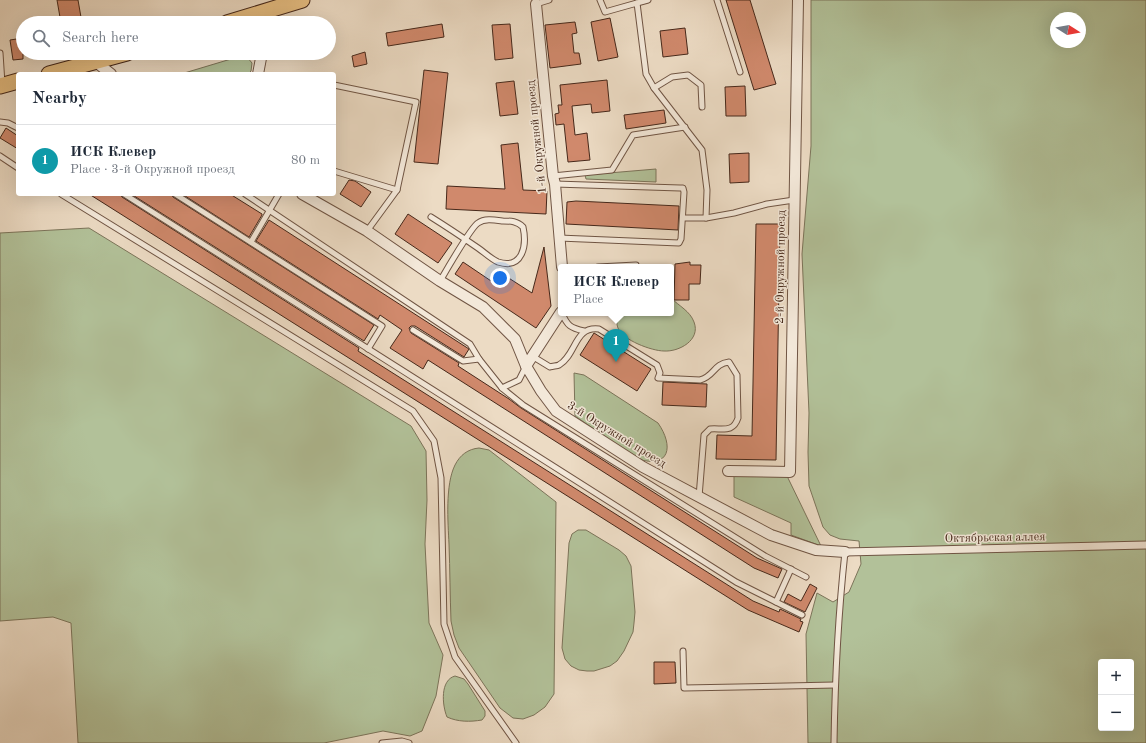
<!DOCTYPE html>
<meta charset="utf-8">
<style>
:root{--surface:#fff;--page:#f2f2f3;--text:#1f2937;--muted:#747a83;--line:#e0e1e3;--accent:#7c3aed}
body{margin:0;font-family:"Old Standard TT",serif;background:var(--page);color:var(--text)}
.controls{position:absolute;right:12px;bottom:12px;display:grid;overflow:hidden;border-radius:4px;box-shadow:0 4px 16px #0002}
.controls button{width:36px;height:36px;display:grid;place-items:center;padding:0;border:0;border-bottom:1px solid var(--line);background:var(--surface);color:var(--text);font:20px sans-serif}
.compass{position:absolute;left:1050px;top:12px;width:36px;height:36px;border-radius:50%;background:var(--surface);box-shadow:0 4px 16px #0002;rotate:101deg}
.you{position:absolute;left:500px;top:278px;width:14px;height:14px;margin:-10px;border:3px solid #fff;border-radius:50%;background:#1a73e8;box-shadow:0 0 0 6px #1a73e833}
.badge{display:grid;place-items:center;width:26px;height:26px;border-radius:50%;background:var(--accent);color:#fff;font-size:13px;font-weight:700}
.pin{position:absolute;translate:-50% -33px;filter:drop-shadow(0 1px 2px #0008)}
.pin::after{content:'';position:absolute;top:21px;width:14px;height:12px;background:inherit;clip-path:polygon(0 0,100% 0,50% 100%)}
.popup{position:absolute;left:558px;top:264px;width:116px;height:52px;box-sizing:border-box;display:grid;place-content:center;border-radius:4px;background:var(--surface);filter:drop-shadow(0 1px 3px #0005);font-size:13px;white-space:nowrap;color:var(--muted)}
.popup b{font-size:15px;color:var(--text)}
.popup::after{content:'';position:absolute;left:50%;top:100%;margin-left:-8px;border:8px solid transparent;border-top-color:var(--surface)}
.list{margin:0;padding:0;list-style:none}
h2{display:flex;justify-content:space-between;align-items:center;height:52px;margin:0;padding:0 16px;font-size:17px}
h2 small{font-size:13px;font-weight:400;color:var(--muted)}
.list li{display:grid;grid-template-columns:26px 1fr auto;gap:12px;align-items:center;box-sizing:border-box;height:72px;padding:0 16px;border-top:1px solid var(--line)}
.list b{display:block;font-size:15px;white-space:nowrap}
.list p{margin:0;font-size:13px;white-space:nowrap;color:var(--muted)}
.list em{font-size:13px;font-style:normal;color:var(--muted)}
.icon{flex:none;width:22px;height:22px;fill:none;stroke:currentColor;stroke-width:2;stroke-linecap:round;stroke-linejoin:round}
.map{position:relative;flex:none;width:1146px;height:743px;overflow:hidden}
.search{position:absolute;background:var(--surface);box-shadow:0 4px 16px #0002;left:16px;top:16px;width:320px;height:44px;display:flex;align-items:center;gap:10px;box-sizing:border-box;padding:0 14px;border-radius:22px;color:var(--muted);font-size:15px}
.panel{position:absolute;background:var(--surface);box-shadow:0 4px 16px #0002;left:16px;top:72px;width:320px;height:124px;border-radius:4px}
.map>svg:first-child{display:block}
.green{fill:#b2c199;stroke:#7c745a;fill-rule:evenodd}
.building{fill:#d0896c;stroke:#46281a}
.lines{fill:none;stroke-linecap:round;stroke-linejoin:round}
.service-casing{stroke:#705544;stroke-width:7}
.pedestrian-casing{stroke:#705544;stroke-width:9}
.minor-casing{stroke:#705544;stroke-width:12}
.primary-casing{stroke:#46281a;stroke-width:17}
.service{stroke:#f3e8d9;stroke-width:5}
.pedestrian{stroke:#f3e8d9;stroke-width:7}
.minor{stroke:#f3e8d9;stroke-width:10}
.primary{stroke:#e6be82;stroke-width:15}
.labels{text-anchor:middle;stroke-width:3;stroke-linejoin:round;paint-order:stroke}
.street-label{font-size:12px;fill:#46281a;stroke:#f3e8d9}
</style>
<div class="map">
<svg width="1146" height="743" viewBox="0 0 1146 743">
<rect width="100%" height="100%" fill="#ecdbc4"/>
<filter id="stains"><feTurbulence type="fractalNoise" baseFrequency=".005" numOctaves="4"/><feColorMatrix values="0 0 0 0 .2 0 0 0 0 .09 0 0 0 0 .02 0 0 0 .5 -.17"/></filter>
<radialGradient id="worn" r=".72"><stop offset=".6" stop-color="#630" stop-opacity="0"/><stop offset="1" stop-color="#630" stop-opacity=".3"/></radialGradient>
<g class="green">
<path d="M 811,0 L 1146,0 L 1146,743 L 808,743 L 806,634 L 817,593 L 833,602 L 849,592 L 861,564 L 859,541 L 840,539 L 830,535 L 823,527 L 809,486 L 808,452 L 809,413 L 802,254 L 811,146 ZM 1056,18 L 1080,18 L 1080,42 L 1056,42 ZM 1101,662 L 1131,662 L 1131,728 L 1101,728 Z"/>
<path d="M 241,56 L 247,57 L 252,63 L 251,71 L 248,74 L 181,74 Z"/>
<path d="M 656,169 L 656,182 L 586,179 L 585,175 Z"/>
<path d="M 89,228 L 411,426 L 426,451 L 427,500 L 425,544 L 429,623 L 443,655 L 436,696 L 422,731 L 410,736 L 383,731 L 324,743 L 78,743 L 71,623 L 53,617 L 0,621 L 0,233 Z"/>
<path d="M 671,298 C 679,306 690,311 694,322 C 701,340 679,352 664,351 C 652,351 622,340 618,328 C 616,323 617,318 618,313 L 671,313 Z"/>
<path d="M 574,373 L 584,375 L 658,423 C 674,446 670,469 638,459 L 575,416 Z"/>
<path d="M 479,448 L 489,450 L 556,502 L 554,694 L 545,707 L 534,715 L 523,719 L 513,718 L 500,708 L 459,648 L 454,635 L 451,621 C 450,596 450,570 449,544 C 448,522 445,485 455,465 C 460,455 468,449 479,448 Z"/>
<path d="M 734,476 L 787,476 L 821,546 L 791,535 L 791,523 L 734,497 Z"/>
<path d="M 578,530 L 586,530 L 619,550 L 626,556 L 631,566 L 635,612 L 634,623 L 633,632 L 624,651 L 617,661 L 610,666 L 594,671 L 587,671 L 579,670 L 571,666 L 565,659 L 562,648 L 569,543 L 572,534 Z"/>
<path d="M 455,676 L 464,679 L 468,684 L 485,711 L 485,716 L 482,720 C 470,722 458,722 447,717 C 442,705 440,680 455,676 Z"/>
</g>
<g class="building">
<path d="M 57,0 L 78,0 L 82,23 L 61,23 Z"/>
<path d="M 726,0 L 750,0 L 776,84 L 754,90 Z"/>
<path d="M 610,18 L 618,57 L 598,61 L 591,22 Z"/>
<path d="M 575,22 L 577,33 L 572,34 L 574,53 L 579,53 L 581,64 L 550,68 L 545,25 Z"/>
<path d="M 442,24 L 444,37 L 388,46 L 386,33 Z"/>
<path d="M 510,24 L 513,58 L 495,60 L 492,25 Z"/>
<path d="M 685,28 L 688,54 L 663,57 L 660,31 Z"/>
<path d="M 23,38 L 23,59 L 13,60 L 10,40 Z"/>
<path d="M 365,52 L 367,64 L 354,67 L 352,56 Z"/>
<path d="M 424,70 L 448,73 L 438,164 L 414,162 Z"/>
<path d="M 607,80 L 610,111 L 592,113 L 591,104 L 572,106 L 575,135 L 587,133 L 590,160 L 568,162 L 564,124 L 556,125 L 555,114 L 559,113 L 558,105 L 562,105 L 560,85 Z"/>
<path d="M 514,81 L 518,114 L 500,116 L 496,83 Z"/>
<path d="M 745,86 L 746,116 L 726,116 L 725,87 Z"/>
<path d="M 664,110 L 666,123 L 626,129 L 624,115 Z"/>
<path d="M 6,128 L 18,136 L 18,149 L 0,138 Z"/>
<path d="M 518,143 L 523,190 L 547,191 L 546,214 L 446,209 L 447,186 L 505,189 L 501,145 Z"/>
<path d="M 749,153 L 749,182 L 730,183 L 729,154 Z"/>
<path d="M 349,180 L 355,181 L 371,192 L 361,207 L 340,194 Z"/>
<path d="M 89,194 L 120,194 L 122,197 L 359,348 L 358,351 L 753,601 L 779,612 L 780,609 L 801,619 L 800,621 L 803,622 L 799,632 L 748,610 Z"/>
<path d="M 131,194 L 171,194 L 173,197 L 374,325 L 364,341 Z"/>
<path d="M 182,194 L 230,194 L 262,214 L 262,215 L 249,237 Z"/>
<path d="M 576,201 L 679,206 L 678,230 L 566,224 L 567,202 Z"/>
<path d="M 408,214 L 452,243 L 438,263 L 395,234 Z"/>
<path d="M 269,220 L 469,349 L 464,357 L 415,326 L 411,326 L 409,328 L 411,333 L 459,363 L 458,366 L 509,399 L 521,408 L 757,558 L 782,569 L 778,578 L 754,568 L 428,360 L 423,369 L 390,348 L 402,330 L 380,315 L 378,319 L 256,241 Z"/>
<path d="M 756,224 L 780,224 L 776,460 L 716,459 L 717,435 L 752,436 Z"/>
<path d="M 544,247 L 551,306 L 536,328 L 455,274 L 463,262 L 497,285 L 504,275 L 532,293 Z"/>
<path d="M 690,262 L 690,265 L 701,265 L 700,284 L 689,284 L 689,300 L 674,300 L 675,264 Z"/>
<path d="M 594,333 L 651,369 L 637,391 L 580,355 Z"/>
<path d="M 663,382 L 707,384 L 706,407 L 662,405 Z"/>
<path d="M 810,584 L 817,588 L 805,612 L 784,602 L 788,594 L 801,601 Z"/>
<path d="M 654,662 L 675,662 L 676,683 L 654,684 Z"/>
</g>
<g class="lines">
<defs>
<g id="service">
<path d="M 600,0 L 605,12 L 637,3 L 646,74 L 654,88 L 702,150 L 707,190 L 706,218"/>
<path d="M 717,0 L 740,72"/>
<path d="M 637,3 L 648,0"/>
<path d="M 536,4 L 549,0"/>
<path d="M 0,53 L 2,84"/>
<path d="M 334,85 L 416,102 L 397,190 L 367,231"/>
<path d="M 654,88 L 672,77 L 688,75 L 701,85 L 702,107"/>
<path d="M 0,122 L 8,123 L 18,128"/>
<path d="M 0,156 L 18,168"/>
<path d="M 334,171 L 397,190"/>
<path d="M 553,176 L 612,170 L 633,135 L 685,127"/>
<path d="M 555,184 L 680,188 L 683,188 L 684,192 L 681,239 L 679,243 L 559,238"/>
<path d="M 61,194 L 413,411 L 434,441 L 441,478 L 444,624 L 455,657 L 516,743"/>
<path d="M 124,194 L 736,582 L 802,615"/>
<path d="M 175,194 L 382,326 L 368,349"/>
<path d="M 245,194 L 470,344 L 479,359"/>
<path d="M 431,217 C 447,227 462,237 478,248 C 484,252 491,259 498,262 C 523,270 527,245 523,227 C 517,221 511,221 503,221 C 495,220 485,218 478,223 C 471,227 446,271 440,281"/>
<path d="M 683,218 L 706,218 L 734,213 L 767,204 L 794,200"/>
<path d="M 251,242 L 279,194"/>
<path d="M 598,267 L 636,265"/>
<path d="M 562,313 C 567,326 571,328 584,331"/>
<path d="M 413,330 L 463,361 L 479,359 L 502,388 L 523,405 L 765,556 L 806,577"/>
<path d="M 532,356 L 550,367 C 553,366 557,366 559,365 C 577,354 574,326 599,329 L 657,365 L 660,373 L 658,378 L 700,380 C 715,376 713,364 729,362 L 737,375 L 738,418 C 733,433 723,428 710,429 L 704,435 L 699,497"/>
<path d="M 502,388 L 519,380 L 526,366"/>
<path d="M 776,602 L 791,569"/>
<path d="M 683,651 L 684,688 L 835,685"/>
<path d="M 382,743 L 402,741 L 409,743"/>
<path d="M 834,743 C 835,679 838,616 845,552"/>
</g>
<path id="pedestrian" d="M 845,552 L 1146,545"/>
<g id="minor">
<path d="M 536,4 L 553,176 L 555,184 L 562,267"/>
<path d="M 96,62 L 111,74"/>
<path d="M 258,74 L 262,53"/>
<path d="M 302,194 L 367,231 L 440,281 L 483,307 L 515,339 L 526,366 L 541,391 L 556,411 L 643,467 L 771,535 L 816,550 L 845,552"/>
<path d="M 526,366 L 561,312"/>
<path d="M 728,471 L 790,472 L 798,0"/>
</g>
<g id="primary">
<path d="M 227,23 L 302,0"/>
<path d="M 49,74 L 127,53"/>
<path d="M 0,86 L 18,81"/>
</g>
</defs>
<use href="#service" class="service-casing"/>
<use href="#pedestrian" class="pedestrian-casing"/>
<use href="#minor" class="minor-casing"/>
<use href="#primary" class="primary-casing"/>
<use href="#service" class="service"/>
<use href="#pedestrian" class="pedestrian"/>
<use href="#minor" class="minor"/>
<use href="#primary" class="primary"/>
</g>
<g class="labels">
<g class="street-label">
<text transform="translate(536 137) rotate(-96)" y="4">1-й Окружной проезд</text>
<text transform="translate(780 267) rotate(-89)" y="4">2-й Окружной проезд</text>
<text transform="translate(617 434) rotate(32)" y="4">3-й Окружной проезд</text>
<text transform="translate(995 537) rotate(-1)" y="4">Октябрьская аллея</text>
</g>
</g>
<rect width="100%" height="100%" filter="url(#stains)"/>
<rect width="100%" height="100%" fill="url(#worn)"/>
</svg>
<div class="controls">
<button>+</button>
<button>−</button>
</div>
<svg class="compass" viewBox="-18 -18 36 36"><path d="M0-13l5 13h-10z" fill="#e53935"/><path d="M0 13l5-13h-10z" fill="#747a83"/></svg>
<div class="you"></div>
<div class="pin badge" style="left:616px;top:362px;background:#0f9aa8">1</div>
<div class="popup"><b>ИСК Клевер</b>Place</div>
<div class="search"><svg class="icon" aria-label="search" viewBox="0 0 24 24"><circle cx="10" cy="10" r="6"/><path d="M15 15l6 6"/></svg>Search here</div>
<section class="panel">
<h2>Nearby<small></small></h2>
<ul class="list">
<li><span class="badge" style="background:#0f9aa8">1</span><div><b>ИСК Клевер</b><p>Place · 3-й Окружной проезд</p></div><em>80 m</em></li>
</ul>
</section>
</div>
